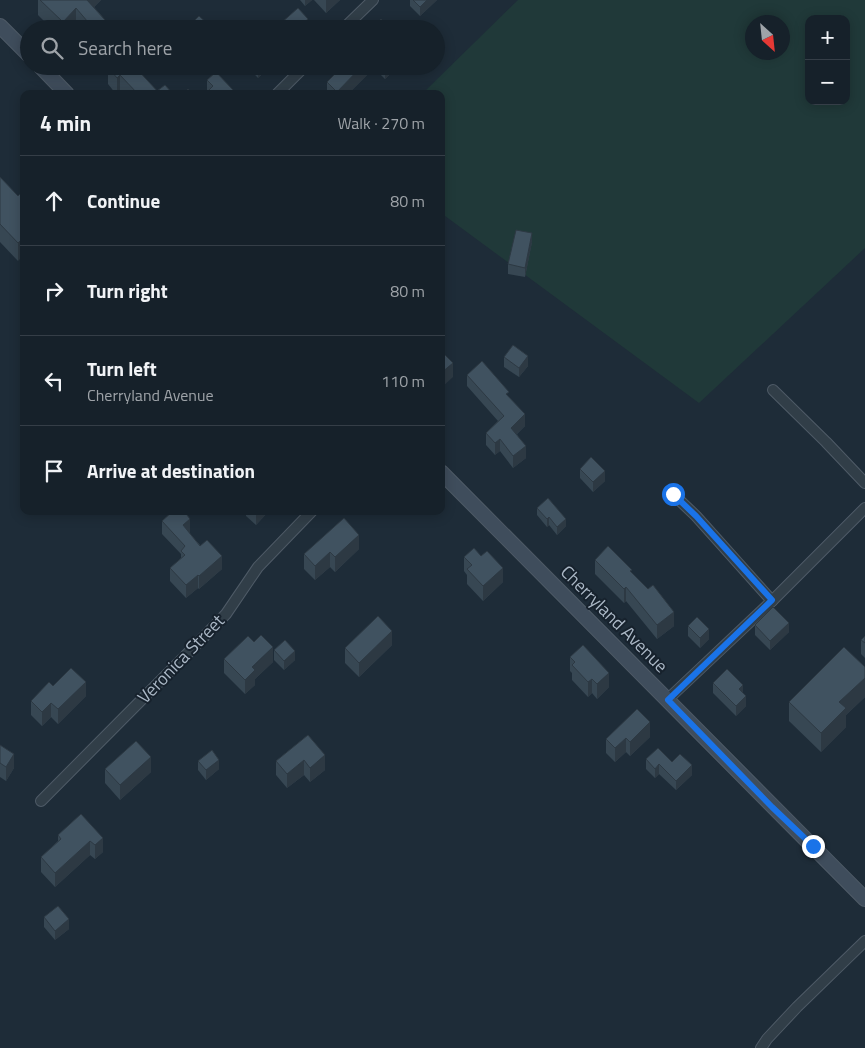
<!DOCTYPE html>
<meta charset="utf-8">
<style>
:root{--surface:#16212a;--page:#1f2932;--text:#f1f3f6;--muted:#9ea3a8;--line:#353e47}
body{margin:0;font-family:"Titillium Web",sans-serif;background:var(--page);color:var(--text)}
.controls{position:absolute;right:15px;top:15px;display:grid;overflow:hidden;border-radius:10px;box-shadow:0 2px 12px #0003}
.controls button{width:45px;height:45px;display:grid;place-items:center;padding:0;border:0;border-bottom:1px solid var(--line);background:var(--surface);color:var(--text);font:25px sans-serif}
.compass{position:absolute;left:745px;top:15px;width:45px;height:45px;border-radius:50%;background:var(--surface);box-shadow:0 2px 12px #0003;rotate:153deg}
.stop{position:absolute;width:15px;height:15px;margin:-11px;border:4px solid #1a73e8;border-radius:50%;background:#fff}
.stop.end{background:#1a73e8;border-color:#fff;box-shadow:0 1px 5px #0008}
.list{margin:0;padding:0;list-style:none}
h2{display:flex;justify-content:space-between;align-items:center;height:65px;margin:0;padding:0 20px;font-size:21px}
h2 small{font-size:16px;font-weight:400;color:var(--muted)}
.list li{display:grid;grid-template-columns:32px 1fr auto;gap:15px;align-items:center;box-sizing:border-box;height:90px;padding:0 20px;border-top:1px solid var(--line)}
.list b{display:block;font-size:19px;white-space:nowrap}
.list p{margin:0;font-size:16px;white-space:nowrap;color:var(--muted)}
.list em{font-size:16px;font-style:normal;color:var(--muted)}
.icon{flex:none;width:28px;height:28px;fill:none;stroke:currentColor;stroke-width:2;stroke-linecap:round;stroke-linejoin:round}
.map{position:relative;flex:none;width:865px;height:1048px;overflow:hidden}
.search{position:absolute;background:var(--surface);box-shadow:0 2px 12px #0003;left:20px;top:20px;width:425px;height:55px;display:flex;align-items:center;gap:12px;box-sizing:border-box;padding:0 18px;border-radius:28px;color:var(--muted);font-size:19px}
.panel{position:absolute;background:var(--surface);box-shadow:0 2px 12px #0003;left:20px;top:90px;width:425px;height:425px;border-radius:10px}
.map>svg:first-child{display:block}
.green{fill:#203939;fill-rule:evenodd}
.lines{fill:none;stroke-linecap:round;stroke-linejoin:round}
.street-casing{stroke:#4f5b67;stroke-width:12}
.secondary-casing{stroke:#4f5b67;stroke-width:16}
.street{stroke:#313e48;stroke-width:10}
.secondary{stroke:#3f4d5c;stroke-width:14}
.wall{fill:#374753}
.shaded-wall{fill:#2d3943}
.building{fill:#405260;stroke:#2d3943}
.route{stroke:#1a73e8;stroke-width:6}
.labels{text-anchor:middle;stroke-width:4;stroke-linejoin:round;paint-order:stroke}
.street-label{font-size:18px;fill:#abb8c6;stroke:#17222d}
</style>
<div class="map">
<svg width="865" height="1048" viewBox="0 0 865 1048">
<rect width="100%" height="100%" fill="#1e2c38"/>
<path class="green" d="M 518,0 L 865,0 L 865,248 L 699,403 L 441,213 L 441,94 L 422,94 ZM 809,19 L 846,19 L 846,101 L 809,101 ZM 752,22 L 782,22 L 782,52 L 752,52 Z"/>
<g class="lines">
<defs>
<g id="street">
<path d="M 343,29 L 373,0"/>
<path d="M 277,94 L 305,66"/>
<path d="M 773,390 L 826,442 L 865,483"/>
<path d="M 673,494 L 696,516 L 772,601"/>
<path d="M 667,700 L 772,601 L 865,508"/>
<path d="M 41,801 L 195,646 L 226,614 L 258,567 L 312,511"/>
<path d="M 761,1048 L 767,1039 L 797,1007 L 865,941"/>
</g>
<g id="secondary">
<path d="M 0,26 L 29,55"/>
<path d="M 40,66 L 67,94"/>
<path d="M 441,472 L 865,899"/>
</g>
</defs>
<use href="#street" class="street-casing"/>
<use href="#secondary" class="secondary-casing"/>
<use href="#street" class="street"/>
<use href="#secondary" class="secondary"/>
</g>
<g class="wall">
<path d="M 38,0 L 101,0 L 94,7 L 113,29 L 79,29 L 76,26 L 73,29 L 52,29 L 38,15 Z"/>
<path d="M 300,0 L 312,0 L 305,6 Z"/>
<path d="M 314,0 L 340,0 L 326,13 Z"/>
<path d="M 410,0 L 437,0 L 420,16 L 410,6 Z"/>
<path d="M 280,24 L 308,28 L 280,29 Z"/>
<path d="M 91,66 L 101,66 L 95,71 Z"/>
<path d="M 142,66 L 142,73 L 141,74 L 157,91 L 173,94 L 122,94 L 120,92 L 119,94 L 116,94 L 108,84 L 108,67 Z"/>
<path d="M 230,66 L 243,66 L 236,73 Z"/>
<path d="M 247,66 L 271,66 L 258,78 Z"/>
<path d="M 339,66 L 399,66 L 385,79 L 374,68 L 348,94 L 327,94 L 327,82 L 339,70 Z"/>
<path d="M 207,80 L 234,94 L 208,91 L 207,90 Z"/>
<path d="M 0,177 L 18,196 L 18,261 L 0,242 Z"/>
<path d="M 532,242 L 525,277 L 508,274 L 508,264 Z"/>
<path d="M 504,357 L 528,366 L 519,377 L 504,367 Z"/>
<path d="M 467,375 L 509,398 L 525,426 L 517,434 L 526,458 L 513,468 L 500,451 L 495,455 L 486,445 L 486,433 L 498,421 L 467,386 Z"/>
<path d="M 580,469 L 605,481 L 593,492 L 580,478 Z"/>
<path d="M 537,508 L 566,526 L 557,535 L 549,525 L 547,527 L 537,515 Z"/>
<path d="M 246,511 L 269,511 L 256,525 L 246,516 Z"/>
<path d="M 162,521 L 190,532 L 189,533 L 222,569 L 199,589 L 198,588 L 186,598 L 170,581 L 170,568 L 181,558 L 181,554 L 162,534 Z"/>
<path d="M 359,549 L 335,572 L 330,567 L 315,580 L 304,569 L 304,554 Z"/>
<path d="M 464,557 L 503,582 L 483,601 L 467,584 L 467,575 L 464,571 Z"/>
<path d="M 595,560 L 632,573 L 674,626 L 657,639 L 626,601 L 624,603 L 595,574 Z"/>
<path d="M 755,625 L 789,632 L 770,650 L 755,635 Z"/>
<path d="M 688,626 L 709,639 L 700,648 L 688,636 Z"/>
<path d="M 865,636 L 865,658 L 861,654 L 861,640 Z"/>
<path d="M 392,645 L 359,677 L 345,663 L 345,648 Z"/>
<path d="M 274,650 L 295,660 L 284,670 L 274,660 Z"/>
<path d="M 570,657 L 609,687 L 597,699 L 592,693 L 588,697 L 572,680 L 572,673 L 570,671 Z"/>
<path d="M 224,659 L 273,662 L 255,679 L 255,685 L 245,694 L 224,673 Z"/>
<path d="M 865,667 L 865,697 L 846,715 L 846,727 L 821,752 L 789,721 L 789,702 Z"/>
<path d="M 713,683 L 743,693 L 746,706 L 736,716 L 713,693 Z"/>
<path d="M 86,696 L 58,724 L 51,717 L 42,726 L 31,715 L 31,701 Z"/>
<path d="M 308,735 L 325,770 L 310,782 L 304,775 L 287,788 L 276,775 L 276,761 Z"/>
<path d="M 650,737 L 630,756 L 626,752 L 615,762 L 606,753 L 606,739 Z"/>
<path d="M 0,745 L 14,768 L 6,781 L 0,777 Z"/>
<path d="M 646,759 L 672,762 L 692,775 L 676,790 L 659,774 L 655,778 L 646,769 Z"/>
<path d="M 198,761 L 219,769 L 206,780 L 198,770 Z"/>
<path d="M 105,769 L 151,772 L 120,800 L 105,783 Z"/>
<path d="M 81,814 L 103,852 L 95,859 L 90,855 L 55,887 L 41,872 L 41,857 L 58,841 L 58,835 Z"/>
<path d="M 44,917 L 69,929 L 55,940 L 44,927 Z"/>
</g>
<g class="shaded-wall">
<path d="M 86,0 L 101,0 L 86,15 Z"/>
<path d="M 305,0 L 312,0 L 305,6 Z"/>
<path d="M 326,0 L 340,0 L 326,13 Z"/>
<path d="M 427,0 L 437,0 L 420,16 L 420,7 Z"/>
<path d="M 76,8 L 76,26 L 73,29 L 63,29 L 63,22 Z"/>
<path d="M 308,19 L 307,29 L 297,29 Z"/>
<path d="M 95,66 L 101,66 L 95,71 Z"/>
<path d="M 132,66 L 142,66 L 142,73 L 132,81 Z"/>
<path d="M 236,66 L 243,66 L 236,73 Z"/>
<path d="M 258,66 L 271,66 L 258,78 Z"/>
<path d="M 362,66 L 374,66 L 374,68 L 348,94 L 337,94 L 337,92 Z"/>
<path d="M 385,66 L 399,66 L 385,79 Z"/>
<path d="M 120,75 L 120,92 L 117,94 L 117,78 Z"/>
<path d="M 532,233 L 532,242 L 525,277 L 525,268 Z"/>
<path d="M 24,237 L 24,255 L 18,261 L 18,243 Z"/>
<path d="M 528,356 L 528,366 L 519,377 L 519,368 Z"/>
<path d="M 453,363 L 453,377 L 441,388 L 441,373 Z"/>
<path d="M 525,414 L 525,426 L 511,439 L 511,428 Z"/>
<path d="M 500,439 L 500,451 L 495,455 L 495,443 Z"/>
<path d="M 526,446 L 526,458 L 513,468 L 513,456 Z"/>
<path d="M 605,471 L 605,481 L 593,492 L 593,482 Z"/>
<path d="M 260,511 L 269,511 L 256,525 L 256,515 Z"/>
<path d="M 549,517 L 549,525 L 547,527 L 547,519 Z"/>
<path d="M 190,519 L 190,532 L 183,538 L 183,525 Z"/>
<path d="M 566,519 L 566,526 L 557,535 L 557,527 Z"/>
<path d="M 359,535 L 359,549 L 335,572 L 335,557 Z"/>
<path d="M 330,552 L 330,567 L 315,580 L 315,566 Z"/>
<path d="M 222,556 L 222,569 L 199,589 L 199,576 Z"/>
<path d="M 503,568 L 503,582 L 483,601 L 483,586 Z"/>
<path d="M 198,575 L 198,588 L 186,598 L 186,585 Z"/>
<path d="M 626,587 L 626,601 L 624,603 L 624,589 Z"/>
<path d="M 674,612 L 674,626 L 657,639 L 657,625 Z"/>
<path d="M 789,623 L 789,632 L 770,650 L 770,641 Z"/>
<path d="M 709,629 L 709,639 L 700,648 L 700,638 Z"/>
<path d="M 392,631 L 392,645 L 359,677 L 359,663 Z"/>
<path d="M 273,647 L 273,662 L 255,679 L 255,685 L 245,694 L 245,680 L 252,667 Z"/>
<path d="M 295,651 L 295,660 L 284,670 L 284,661 Z"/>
<path d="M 609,673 L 609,687 L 597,699 L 597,684 Z"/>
<path d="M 865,678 L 865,697 L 846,715 L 846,727 L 821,752 L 821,733 L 839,702 Z"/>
<path d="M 592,679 L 592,693 L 588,697 L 588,682 Z"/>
<path d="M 86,682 L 86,696 L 58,724 L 58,709 Z"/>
<path d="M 743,685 L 743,695 L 739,689 Z"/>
<path d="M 746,696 L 746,706 L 736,716 L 736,706 Z"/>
<path d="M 51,703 L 51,717 L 42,726 L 42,712 Z"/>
<path d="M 650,722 L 650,737 L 630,756 L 630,742 Z"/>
<path d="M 626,738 L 626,752 L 615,762 L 615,748 Z"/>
<path d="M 14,754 L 14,768 L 6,781 L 6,767 Z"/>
<path d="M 325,755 L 325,770 L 310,782 L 310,768 Z"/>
<path d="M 151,757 L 151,772 L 120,800 L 120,785 Z"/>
<path d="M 219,760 L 219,769 L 206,780 L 206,770 Z"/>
<path d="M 304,760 L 304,775 L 287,788 L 287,774 Z"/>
<path d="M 659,764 L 659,774 L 655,778 L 655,769 Z"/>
<path d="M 692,765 L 692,775 L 676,790 L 676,781 Z"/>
<path d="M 103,838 L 103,852 L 95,859 L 95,845 Z"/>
<path d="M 90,841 L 90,855 L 55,887 L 55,873 Z"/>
<path d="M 69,919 L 69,929 L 55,940 L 55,931 Z"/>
</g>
<g class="building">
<path d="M 40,0 L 87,0 L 113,29 L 94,29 L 76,8 L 63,22 Z"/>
<path d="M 413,0 L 427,0 L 420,7 Z"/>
<path d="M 298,8 L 308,19 L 297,29 L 285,29 L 280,24 Z"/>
<path d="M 199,16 L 212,28 L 186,29 Z"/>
<path d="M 381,19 L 391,29 L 371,29 Z"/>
<path d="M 254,25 L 257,29 L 250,29 Z"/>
<path d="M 109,66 L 134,66 L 160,94 L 138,94 L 120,75 L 117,78 L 108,67 Z"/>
<path d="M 343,66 L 362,66 L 337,92 L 327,82 Z"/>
<path d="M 216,72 L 234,91 L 230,94 L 205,94 L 213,86 L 207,80 Z"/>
<path d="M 165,85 L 173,94 L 160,94 L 157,91 Z"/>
<path d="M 188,89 L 192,94 L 183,94 Z"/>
<path d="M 0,177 L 18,196 L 24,190 L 24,237 L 18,243 L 0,224 Z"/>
<path d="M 516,230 L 532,233 L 525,268 L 508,264 Z"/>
<path d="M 513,345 L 528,356 L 519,368 L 504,357 Z"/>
<path d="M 441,351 L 453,363 L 441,373 Z"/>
<path d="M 482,361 L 509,392 L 506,394 L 525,414 L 511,428 L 526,446 L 513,456 L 500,439 L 495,443 L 486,433 L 504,416 L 467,375 Z"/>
<path d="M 591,457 L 605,471 L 593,482 L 580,469 Z"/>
<path d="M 548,498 L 566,519 L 557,527 L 549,517 L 547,519 L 537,508 Z"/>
<path d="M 173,511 L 184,511 L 190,519 L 183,525 L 200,546 L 207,540 L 222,556 L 199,576 L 198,575 L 186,585 L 170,568 L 185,555 L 181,551 L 185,546 L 162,521 Z"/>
<path d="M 252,511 L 260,511 L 256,515 Z"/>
<path d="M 344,518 L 359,535 L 335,557 L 330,552 L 315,566 L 304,554 Z"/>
<path d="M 608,546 L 632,570 L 630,571 L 648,589 L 653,585 L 674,612 L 657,625 L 626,587 L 624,589 L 595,560 Z"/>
<path d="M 474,548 L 481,556 L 487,551 L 503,568 L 483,586 L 467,569 L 472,565 L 464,557 Z"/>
<path d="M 773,607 L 789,623 L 770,641 L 755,625 Z"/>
<path d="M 378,616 L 392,631 L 359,663 L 345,648 Z"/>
<path d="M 697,617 L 709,629 L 700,638 L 688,626 Z"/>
<path d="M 261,635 L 273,647 L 252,667 L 255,670 L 245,680 L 224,659 L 248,636 L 254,642 Z"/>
<path d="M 865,636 L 865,643 L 861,640 Z"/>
<path d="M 285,640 L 295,651 L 284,661 L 274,650 Z"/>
<path d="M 583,645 L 609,673 L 597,684 L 592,679 L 588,682 L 572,665 L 575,662 L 570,657 Z"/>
<path d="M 844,647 L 865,667 L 865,678 L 839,702 L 846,708 L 821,733 L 789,702 Z"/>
<path d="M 71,668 L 86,682 L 58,709 L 51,703 L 42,712 L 31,701 L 49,682 L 53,686 Z"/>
<path d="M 727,669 L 743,685 L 739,689 L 746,696 L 736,706 L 713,683 Z"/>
<path d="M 637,709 L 650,722 L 630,742 L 626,738 L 615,748 L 606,739 Z"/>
<path d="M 308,735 L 325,755 L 310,768 L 304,760 L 287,774 L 276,761 Z"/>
<path d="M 136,741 L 151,757 L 120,785 L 105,769 Z"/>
<path d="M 0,745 L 14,754 L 6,767 L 0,763 Z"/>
<path d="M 658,748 L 672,762 L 680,754 L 692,765 L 676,781 L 659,764 L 655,769 L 646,759 Z"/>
<path d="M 212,750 L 219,760 L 206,770 L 198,761 Z"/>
<path d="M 81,814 L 103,838 L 95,845 L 90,841 L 55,873 L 41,857 L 61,839 L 58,835 Z"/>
<path d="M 58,906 L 69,919 L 55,931 L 44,917 Z"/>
</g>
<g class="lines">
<path class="route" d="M 673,494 L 696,516 L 772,600 L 668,700 L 772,807 L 813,846"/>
</g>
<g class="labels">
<g class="street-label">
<text transform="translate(614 619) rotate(45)" y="6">Cherryland Avenue</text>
<text transform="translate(181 659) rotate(-46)" y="6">Veronica Street</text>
</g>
</g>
</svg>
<div class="controls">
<button>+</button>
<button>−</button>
</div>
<svg class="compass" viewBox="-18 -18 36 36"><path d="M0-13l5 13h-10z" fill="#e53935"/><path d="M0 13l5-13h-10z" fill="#9ea3a8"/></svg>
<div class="stop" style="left:673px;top:494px"></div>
<div class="stop end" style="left:813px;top:846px"></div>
<div class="search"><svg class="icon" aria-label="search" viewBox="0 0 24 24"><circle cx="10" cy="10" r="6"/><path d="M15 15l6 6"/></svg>Search here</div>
<section class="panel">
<h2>4 min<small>Walk · 270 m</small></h2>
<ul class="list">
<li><svg class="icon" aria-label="ahead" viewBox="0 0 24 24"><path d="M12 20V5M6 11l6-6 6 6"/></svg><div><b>Continue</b></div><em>80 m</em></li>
<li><svg class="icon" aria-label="right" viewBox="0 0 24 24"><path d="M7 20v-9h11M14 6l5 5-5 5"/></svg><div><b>Turn right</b></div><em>80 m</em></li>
<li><svg class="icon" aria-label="left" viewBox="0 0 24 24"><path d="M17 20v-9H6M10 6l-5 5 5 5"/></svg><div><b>Turn left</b><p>Cherryland Avenue</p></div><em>110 m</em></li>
<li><svg class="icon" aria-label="arrive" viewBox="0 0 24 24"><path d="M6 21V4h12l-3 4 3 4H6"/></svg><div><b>Arrive at destination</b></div></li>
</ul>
</section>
</div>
